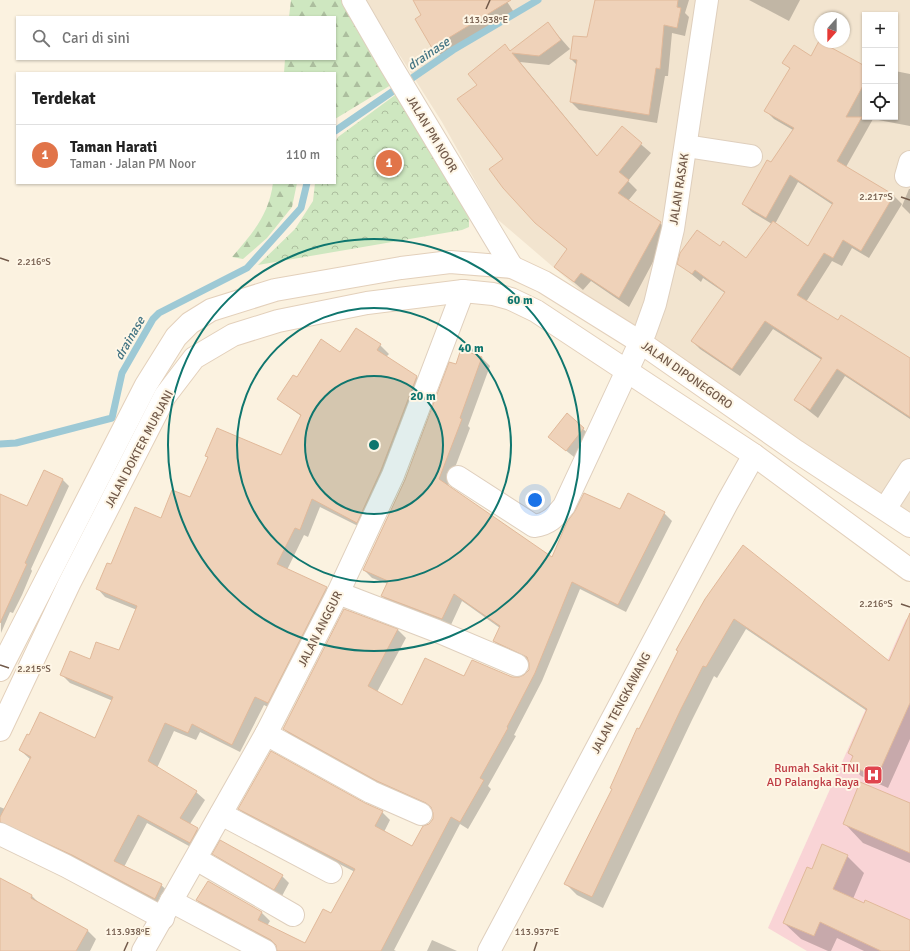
<!DOCTYPE html>
<html lang="id">
<meta charset="utf-8">
<style>
:root{--surface:#fff;--page:#f6f6f6;--text:#222;--muted:#767676;--line:#e0e0e0;--accent:#e17449}
body{margin:0;font-family:Signika,sans-serif;background:var(--page);color:var(--text)}
.controls{position:absolute;right:12px;top:12px;display:grid;overflow:hidden;border-radius:0px;box-shadow:0 1px 3px #0004}
.controls button{width:36px;height:36px;display:grid;place-items:center;padding:0;border:0;border-bottom:1px solid var(--line);background:var(--surface);color:var(--text);font:20px sans-serif}
.compass{position:absolute;left:814px;top:12px;width:36px;height:36px;border-radius:50%;background:var(--surface);box-shadow:0 1px 3px #0004;rotate:201deg}
.you{position:absolute;left:535px;top:500px;width:14px;height:14px;margin:-10px;border:3px solid #fff;border-radius:50%;background:#1a73e8;box-shadow:0 0 0 6px #1a73e833}
.badge{display:grid;place-items:center;width:26px;height:26px;border-radius:50%;background:var(--accent);color:#fff;font-size:13px;font-weight:700}
.pin{position:absolute;translate:-50% -50%;border:2px solid #fff;box-shadow:0 1px 4px #0006}
.list{margin:0;padding:0;list-style:none}
h2{display:flex;justify-content:space-between;align-items:center;height:52px;margin:0;padding:0 16px;font-size:17px}
h2 small{font-size:13px;font-weight:400;color:var(--muted)}
.list li{display:grid;grid-template-columns:26px 1fr auto;gap:12px;align-items:center;box-sizing:border-box;height:60px;padding:0 16px;border-top:1px solid var(--line)}
.list b{display:block;font-size:15px;white-space:nowrap}
.list p{margin:0;font-size:13px;white-space:nowrap;color:var(--muted)}
.list em{font-size:13px;font-style:normal;color:var(--muted)}
.icon{flex:none;width:22px;height:22px;fill:none;stroke:currentColor;stroke-width:2;stroke-linecap:round;stroke-linejoin:round}
.map{position:relative;flex:none;width:910px;height:951px;overflow:hidden}
.search{position:absolute;background:var(--surface);box-shadow:0 1px 3px #0004;left:16px;top:16px;width:320px;height:44px;display:flex;align-items:center;gap:10px;box-sizing:border-box;padding:0 14px;border-radius:0px;color:var(--muted);font-size:15px}
.panel{position:absolute;background:var(--surface);box-shadow:0 1px 3px #0004;left:16px;top:72px;width:320px;height:112px;border-radius:0px}
.map>svg:first-child{display:block}
.residential{fill:#f2e4cf;fill-rule:evenodd}
.medical{fill:#f9d4d6}
.forest{fill:url(#forest-firs)}
.park{fill:url(#park-crowns)}
.shadow{fill:#0003;fill-rule:evenodd}
.lines{fill:none;stroke-linecap:round;stroke-linejoin:round}
.stream{stroke:#9dc9d5;stroke-width:7}
.building{fill:#efd2b9;stroke:#e1b99a}
.minor-casing{stroke:#dfcfbd;stroke-width:24}
.tertiary-casing{stroke:#dfcfbd;stroke-width:24}
.secondary-casing{stroke:#e3d0bb;stroke-width:24}
.minor{stroke:#fff;stroke-width:22}
.tertiary{stroke:#fff;stroke-width:22}
.secondary{stroke:#fff;stroke-width:22}
.ticks{fill:none;stroke:#715949;stroke-width:1.5}
.ring{fill:none;stroke:#0f766e;stroke-width:2}
.labels{text-anchor:middle;stroke-width:4;stroke-linejoin:round;paint-order:stroke}
.street-label{font-size:12px;fill:#715949;stroke:#fef6e6}
.health-label{font-size:12px;fill:#be3a42;stroke:#fef6e6;text-anchor:end}
.water-label{font-size:13px;font-style:italic;fill:#447584;stroke:#fef6e6}
.ticks-label{font-size:10px;text-anchor:middle;fill:#715949;stroke:#fef6e6;stroke-width:4;stroke-linejoin:round;paint-order:stroke}
.centre{fill:#0f766e;stroke:#fef6e6;stroke-width:2}
.ring-label{font-size:12px;text-anchor:middle;font-weight:bold;fill:#0f766e;stroke:#fef6e6;stroke-width:4;stroke-linejoin:round;paint-order:stroke}
</style>
<div class="map">
<svg width="910" height="951" viewBox="0 0 910 951">
<defs>
<pattern id="forest-firs" width="22" height="20" patternUnits="userSpaceOnUse"><rect width="22" height="20" fill="#cee7c0"/><path d="M5 1l3.5 6h-7zM16 11l3.5 6h-7z" fill="#acbe9e"/></pattern>
<pattern id="park-crowns" width="20" height="18" patternUnits="userSpaceOnUse"><rect width="20" height="18" fill="#cee7c0"/><path d="M2 6a3 3 0 1 1 6 0M12 15a3 3 0 1 1 6 0" fill="none" stroke="#acbe9e"/></pattern>
</defs>
<rect width="100%" height="100%" fill="#fbf2e0"/>
<path class="residential" d="M 362,0 L 910,0 L 910,520 L 594,302 L 496,218 L 442,122 L 378,21 ZM 865,15 L 895,15 L 895,117 L 865,117 ZM 820,18 L 844,18 L 844,42 L 820,42 Z"/>
<path class="medical" d="M 906,619 L 910,621 L 910,951 L 807,951 L 768,928 Z"/>
<g class="forest">
<path d="M 291,0 L 347,0 L 391,85 L 335,119 L 335,73 L 284,73 L 285,59 L 335,59 L 335,17 L 289,17 Z"/>
<path d="M 273,183 L 297,183 L 292,207 L 267,238 L 243,259 L 232,257 C 252,234 269,215 273,183 Z"/>
</g>
<path class="park" d="M 402,90 L 469,209 L 469,227 L 462,230 L 258,265 L 295,229 L 313,201 L 315,183 L 335,183 L 335,142 L 338,137 Z"/>
<g class="shadow">
<path d="M 414,0 L 506,0 L 515,14 L 443,57 L 433,47 L 423,15 Z"/>
<path d="M 596,0 L 689,0 L 685,13 L 689,17 L 685,36 L 672,33 L 668,76 L 665,76 L 657,123 L 579,110 L 571,102 L 577,65 L 571,59 L 588,38 Z"/>
<path d="M 749,0 L 800,0 L 789,21 Z"/>
<path d="M 548,24 L 570,49 L 549,65 L 520,62 L 598,157 L 622,128 L 651,153 L 628,181 L 637,190 L 628,201 L 660,223 L 669,232 L 629,307 L 591,281 L 583,290 L 555,266 L 568,250 L 533,220 L 504,160 L 478,85 L 505,46 L 511,52 Z"/>
<path d="M 811,58 L 865,67 L 865,117 L 895,117 L 895,71 L 910,74 L 910,126 L 873,119 L 846,167 L 893,195 L 902,204 L 869,258 L 852,248 L 842,266 L 832,261 L 806,302 L 838,321 L 910,359 L 910,419 L 845,376 L 818,418 L 795,400 L 822,360 L 773,329 L 740,376 L 700,349 L 692,341 L 725,293 L 703,278 L 701,282 L 679,264 L 720,248 L 747,259 L 772,224 L 752,212 L 743,204 L 793,130 L 774,119 L 766,111 L 790,69 L 784,62 ZM 798,182 L 833,205 L 808,248 L 775,224 Z"/>
<path d="M 909,189 L 910,189 L 910,214 L 902,206 Z"/>
<path d="M 357,329 L 380,345 L 389,354 L 386,357 L 417,377 L 425,385 L 366,530 L 320,507 L 308,537 L 304,535 L 287,570 L 327,588 L 335,596 L 276,711 L 264,705 L 240,752 L 200,732 L 196,740 L 174,731 L 157,768 L 196,792 L 205,800 L 190,824 L 206,837 L 198,851 L 147,823 L 124,867 L 161,885 L 170,893 L 163,907 L 0,834 L 0,807 L 5,809 L 31,760 L 20,750 L 95,739 L 113,701 L 70,683 L 61,674 L 90,660 L 119,651 L 137,610 L 105,597 L 97,588 L 111,566 L 162,519 L 191,498 L 208,458 L 206,455 L 281,457 L 301,416 L 278,399 L 297,378 L 341,353 Z"/>
<path d="M 482,358 L 490,366 L 468,426 L 470,428 L 448,486 L 553,558 L 621,510 L 664,513 L 672,521 L 626,612 L 580,589 L 542,681 L 514,735 L 516,736 L 488,786 L 491,789 L 468,829 L 460,824 L 394,950 L 396,951 L 278,951 L 277,946 L 205,908 L 197,900 L 209,882 L 262,913 L 270,921 L 267,926 L 306,945 L 331,914 L 355,872 L 247,817 L 239,809 L 365,804 L 382,812 L 390,820 L 384,832 L 413,847 L 433,820 L 433,810 L 386,789 L 292,737 L 284,729 L 344,610 L 398,630 L 406,638 L 377,692 L 402,706 L 464,678 L 519,678 L 525,676 L 529,671 L 530,662 L 502,649 L 494,641 L 500,628 L 462,601 L 450,627 L 390,604 L 382,596 L 388,584 L 372,578 L 364,570 L 456,366 Z"/>
<path d="M 567,415 L 591,436 L 574,457 L 549,437 Z"/>
<path d="M 45,471 L 63,480 L 69,486 L 31,569 L 32,571 L 22,595 L 13,613 L 10,612 L 1,633 L 0,496 L 27,508 Z"/>
<path d="M 705,599 L 889,663 L 910,627 L 910,739 L 888,788 L 861,776 L 850,765 L 854,758 L 849,753 L 867,711 L 746,629 L 717,678 L 714,676 L 692,720 L 603,908 L 577,895 L 566,884 L 613,789 L 639,730 Z"/>
<path d="M 910,804 L 910,863 L 863,843 L 845,824 Z"/>
<path d="M 214,854 L 282,876 L 289,883 L 282,896 L 221,861 Z"/>
<path d="M 847,856 L 864,873 L 853,899 L 910,921 L 910,951 L 864,951 L 837,938 L 831,951 L 828,951 L 801,939 L 784,923 L 813,870 Z"/>
<path d="M 0,879 L 32,896 L 39,903 L 87,930 L 96,939 L 90,951 L 0,951 Z"/>
<path d="M 432,940 L 457,951 L 427,951 Z"/>
</g>
<g class="lines">
<g class="stream">
<path d="M 335,131 L 453,50 L 538,0"/>
<path d="M 0,444 L 16,443 L 112,418 L 122,373 L 153,319 L 159,313 L 247,268 L 301,208 L 307,183"/>
</g>
</g>
<g class="building">
<path d="M 413,0 L 511,0 L 432,48 L 415,19 L 421,15 Z"/>
<path d="M 595,0 L 678,0 L 677,7 L 681,8 L 677,28 L 664,25 L 660,69 L 656,68 L 649,115 L 570,102 L 577,60 L 570,59 L 573,36 L 587,37 Z"/>
<path d="M 548,22 L 561,40 L 539,56 L 512,53 L 597,156 L 622,126 L 642,143 L 619,172 L 629,180 L 618,193 L 661,222 L 619,298 L 581,273 L 574,282 L 554,267 L 567,249 L 535,223 L 503,188 L 489,169 L 503,159 L 457,99 L 477,85 L 468,74 L 505,44 L 510,51 Z"/>
<path d="M 819,41 L 865,66 L 865,82 L 846,117 L 862,117 L 837,161 L 894,195 L 861,251 L 843,240 L 833,258 L 824,253 L 797,295 L 838,320 L 841,315 L 910,358 L 910,417 L 837,369 L 810,410 L 794,400 L 822,358 L 765,321 L 732,369 L 691,341 L 725,292 L 695,270 L 692,274 L 677,264 L 680,253 L 697,230 L 720,246 L 723,241 L 746,258 L 773,221 L 808,246 L 833,203 L 790,175 L 766,218 L 742,204 L 767,160 L 771,162 L 794,128 L 764,111 L 790,68 L 782,63 L 794,45 L 811,56 Z"/>
<path d="M 356,328 L 381,344 L 377,350 L 417,376 L 381,470 L 357,523 L 312,499 L 300,530 L 295,528 L 277,564 L 327,587 L 268,703 L 255,697 L 232,745 L 192,724 L 188,733 L 165,723 L 148,761 L 197,791 L 180,818 L 198,828 L 190,843 L 138,815 L 114,861 L 162,884 L 155,899 L 72,855 L 0,822 L 0,817 L 31,757 L 19,750 L 27,734 L 29,735 L 40,712 L 95,738 L 113,697 L 60,675 L 70,651 L 90,659 L 96,642 L 119,650 L 137,606 L 96,589 L 107,563 L 111,564 L 135,507 L 161,518 L 172,490 L 190,497 L 208,457 L 205,456 L 217,428 L 281,455 L 301,415 L 277,399 L 293,375 L 297,377 L 321,339 L 340,352 Z"/>
<path d="M 461,349 L 482,357 L 460,418 L 462,419 L 439,479 L 552,557 L 567,522 L 575,511 L 584,493 L 620,509 L 628,493 L 665,512 L 618,605 L 572,582 L 535,673 L 507,727 L 508,728 L 480,778 L 484,780 L 460,822 L 451,817 L 381,951 L 277,951 L 276,945 L 271,940 L 196,900 L 208,881 L 262,912 L 258,920 L 305,943 L 323,909 L 331,913 L 355,869 L 238,809 L 271,751 L 365,803 L 383,811 L 375,826 L 412,846 L 423,826 L 429,824 L 433,819 L 433,813 L 431,807 L 426,803 L 377,781 L 283,729 L 344,609 L 398,629 L 368,686 L 402,705 L 425,658 L 464,676 L 472,660 L 512,677 L 519,677 L 524,675 L 529,670 L 529,663 L 527,657 L 493,641 L 500,626 L 454,594 L 442,619 L 381,596 L 388,581 L 363,570 L 405,480 L 449,362 L 456,364 Z"/>
<path d="M 567,413 L 584,428 L 566,451 L 548,437 Z"/>
<path d="M 44,470 L 63,479 L 25,563 L 27,564 L 0,623 L 0,494 L 27,506 Z"/>
<path d="M 743,545 L 889,661 L 910,613 L 910,703 L 877,777 L 849,765 L 853,756 L 848,753 L 867,709 L 734,619 L 706,667 L 703,666 L 681,709 L 592,897 L 564,884 L 612,789 L 610,788 L 637,728 L 639,729 L 678,651 L 676,650 L 705,599 Z"/>
<path d="M 860,782 L 910,803 L 910,853 L 843,824 Z"/>
<path d="M 220,840 L 283,875 L 274,890 L 212,854 Z"/>
<path d="M 822,844 L 848,855 L 833,889 L 864,903 L 865,900 L 910,920 L 910,951 L 881,951 L 820,922 L 814,936 L 783,923 L 807,867 L 812,869 Z"/>
<path d="M 0,878 L 32,895 L 31,898 L 88,930 L 76,951 L 0,951 Z"/>
</g>
<g class="lines">
<defs>
<g id="minor">
<path d="M 686,146 L 751,156"/>
<path d="M 906,176 L 910,162"/>
<path d="M 458,477 L 534,526 C 549,524 555,517 564,506 L 645,332 L 655,304 L 673,229 L 707,0"/>
<path d="M 885,509 L 910,470"/>
<path d="M 338,593 L 437,631 L 517,665"/>
<path d="M 266,734 L 371,792 L 421,814"/>
<path d="M 221,814 L 331,872"/>
<path d="M 0,834 L 66,866 L 163,918"/>
<path d="M 196,859 L 293,915"/>
<path d="M 171,901 L 265,951"/>
<path d="M 143,951 L 266,734 L 338,593 L 393,475 L 463,291"/>
<path d="M 489,951 L 727,503 L 754,455"/>
</g>
<path id="tertiary" d="M 353,0 L 390,64 L 512,267"/>
<g id="secondary">
<path d="M 0,670 L 146,385 L 176,337 L 190,323 L 211,310 L 275,290 L 401,268 L 450,262 L 512,267 L 544,282 L 640,342 L 796,451 L 910,526"/>
<path d="M 0,730 L 69,584 L 165,396 L 194,358 L 233,335 L 278,321 L 367,303 L 463,291 L 493,294 L 511,299 L 536,311 L 754,455 L 910,570"/>
</g>
</defs>
<use href="#minor" class="minor-casing"/>
<use href="#tertiary" class="tertiary-casing"/>
<use href="#secondary" class="secondary-casing"/>
<use href="#minor" class="minor"/>
<use href="#tertiary" class="tertiary"/>
<use href="#secondary" class="secondary"/>
</g>
<path class="ticks" d="M 486,9 L 490,0M 901,197 L 910,200M 0,258 L 9,261M 901,604 L 910,607M 0,665 L 9,668M 124,951 L 128,942M 534,951 L 537,942"/>
<circle cx="374" cy="445" r="69" fill="#0f766e" fill-opacity=".12"/>
<g class="ring">
<circle cx="374" cy="445" r="69"/>
<circle cx="374" cy="445" r="137"/>
<circle cx="374" cy="445" r="206"/>
</g>
<defs>
<symbol id="hospital-square" viewBox="-11 -11 22 22"><rect x="-9" y="-9" width="18" height="18" rx="4" fill="#e0444e" stroke="#fef6e6"/><path d="M-5-5h3v3.5h4V-5h3V5h-3V1.5h-4V5h-3Z" fill="#fff"/></symbol>
</defs>
<g fill-rule="evenodd">
<use href="#hospital-square" x="862" y="764" width="22" height="22"/>
</g>
<g class="labels">
<g class="street-label">
<text transform="translate(432 134) rotate(59)" y="4">JALAN PM NOOR</text>
<text transform="translate(679 189) rotate(-81)" y="4">JALAN RASAK</text>
<text transform="translate(687 375) rotate(35)" y="4">JALAN DIPONEGORO</text>
<text transform="translate(139 449) rotate(-62)" y="4">JALAN DOKTER MURJANI</text>
<text transform="translate(320 629) rotate(-63)" y="4">JALAN ANGGUR</text>
<text transform="translate(621 703) rotate(-62)" y="4">JALAN TENGKAWANG</text>
</g>
<g class="health-label">
<text x="859" y="772">Rumah Sakit TNI<tspan x="859" dy="14">AD Palangka Raya</tspan></text>
</g>
<g class="water-label">
<text transform="translate(428 53) rotate(-34)" y="5">drainase</text>
<text transform="translate(129 338) rotate(-60)" y="5">drainase</text>
</g>
</g>
<g class="ticks-label">
<text x="486" y="23">113.938°E</text>
<text x="876" y="200">2.217°S</text>
<text x="34" y="265">2.216°S</text>
<text x="876" y="607">2.216°S</text>
<text x="34" y="672">2.215°S</text>
<text x="128" y="935">113.938°E</text>
<text x="537" y="935">113.937°E</text>
</g>
<circle cx="374" cy="445" r="6" class="centre"/>
<g class="ring-label">
<text x="520" y="304">60 m</text>
<text x="471" y="352">40 m</text>
<text x="423" y="400">20 m</text>
</g>
</svg>
<div class="controls">
<button>+</button>
<button>−</button>
<button><svg class="icon" aria-label="locate" viewBox="0 0 24 24"><circle cx="12" cy="12" r="6"/><path d="M12 2v4M12 18v4M2 12h4M18 12h4"/></svg></button>
</div>
<svg class="compass" viewBox="-18 -18 36 36"><path d="M0-13l5 13h-10z" fill="#e53935"/><path d="M0 13l5-13h-10z" fill="#767676"/></svg>
<div class="you"></div>
<div class="pin badge" style="left:389px;top:163px">1</div>
<div class="search"><svg class="icon" aria-label="search" viewBox="0 0 24 24"><circle cx="10" cy="10" r="6"/><path d="M15 15l6 6"/></svg>Cari di sini</div>
<section class="panel">
<h2>Terdekat<small></small></h2>
<ul class="list">
<li><span class="badge">1</span><div><b>Taman Harati</b><p>Taman · Jalan PM Noor</p></div><em>110 m</em></li>
</ul>
</section>
</div>
